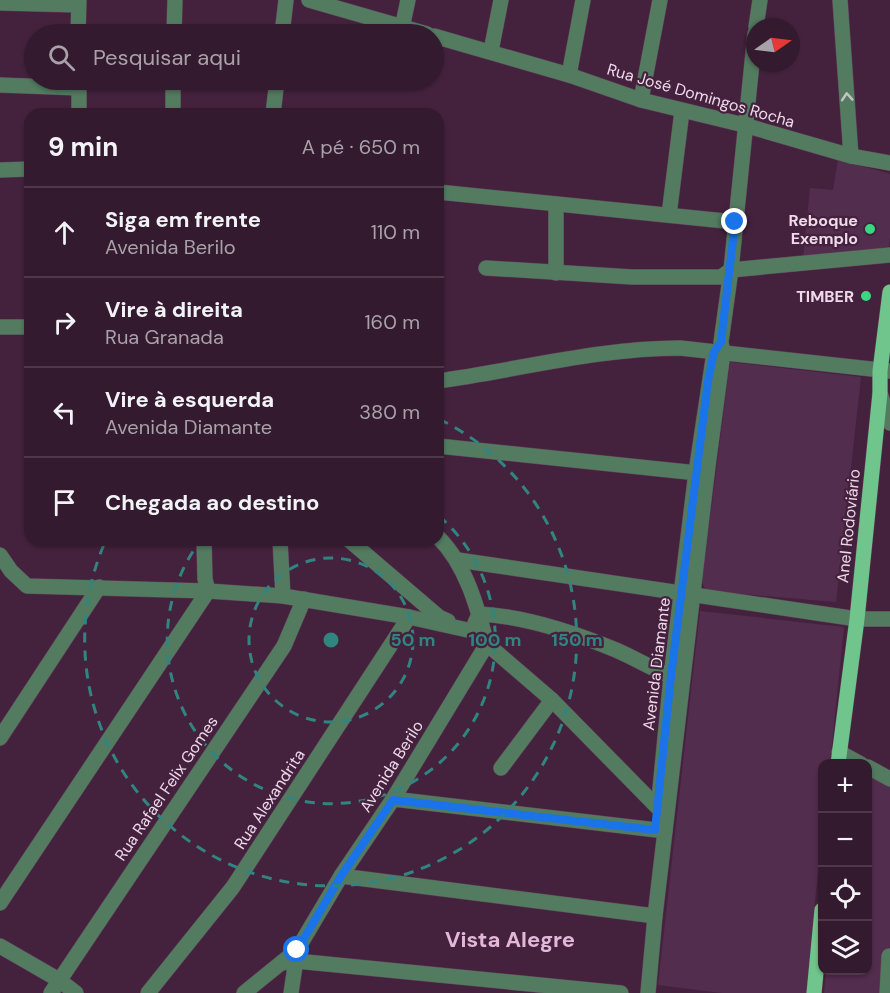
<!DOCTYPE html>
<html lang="pt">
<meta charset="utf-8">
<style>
:root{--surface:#331a2e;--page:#3e273a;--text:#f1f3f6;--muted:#a9a1aa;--line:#4e384a}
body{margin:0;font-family:"DM Sans",sans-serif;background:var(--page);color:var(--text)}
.controls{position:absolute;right:18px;bottom:18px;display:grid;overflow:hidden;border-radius:12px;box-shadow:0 2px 4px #0004}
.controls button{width:54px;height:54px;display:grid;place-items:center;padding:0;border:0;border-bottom:2px solid var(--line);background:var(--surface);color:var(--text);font:30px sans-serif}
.compass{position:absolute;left:746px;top:18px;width:54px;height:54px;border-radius:50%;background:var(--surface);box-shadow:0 2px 4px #0004;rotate:76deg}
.stop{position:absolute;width:18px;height:18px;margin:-14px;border:4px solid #1a73e8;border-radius:50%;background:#fff}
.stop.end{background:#1a73e8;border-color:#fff;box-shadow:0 2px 6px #0008}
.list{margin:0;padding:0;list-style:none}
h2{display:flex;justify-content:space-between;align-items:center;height:78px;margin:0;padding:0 24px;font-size:26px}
h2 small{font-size:20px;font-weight:400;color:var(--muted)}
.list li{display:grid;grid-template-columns:39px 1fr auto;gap:18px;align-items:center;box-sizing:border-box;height:90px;padding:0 24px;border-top:2px solid var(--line)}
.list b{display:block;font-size:22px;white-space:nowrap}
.list p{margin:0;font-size:20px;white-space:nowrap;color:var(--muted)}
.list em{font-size:20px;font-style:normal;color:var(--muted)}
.icon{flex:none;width:33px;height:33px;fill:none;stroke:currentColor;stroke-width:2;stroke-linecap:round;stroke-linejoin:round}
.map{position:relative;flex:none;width:890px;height:993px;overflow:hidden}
.search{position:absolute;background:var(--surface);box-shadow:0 2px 4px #0004;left:24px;top:24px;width:420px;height:66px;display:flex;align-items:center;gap:15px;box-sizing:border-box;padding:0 21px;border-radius:33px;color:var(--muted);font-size:22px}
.panel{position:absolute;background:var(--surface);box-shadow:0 2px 4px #0004;left:24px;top:108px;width:420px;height:438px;border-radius:18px}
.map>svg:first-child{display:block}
.built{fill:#532d4e}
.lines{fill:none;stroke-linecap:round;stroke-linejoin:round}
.minor-casing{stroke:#5f3f5a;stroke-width:16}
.major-casing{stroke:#5f3f5a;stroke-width:16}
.minor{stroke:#537b60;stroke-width:15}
.major{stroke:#70c58d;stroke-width:15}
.oneway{stroke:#c8c2c8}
.route{stroke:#1a73e8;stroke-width:8}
.ring{fill:none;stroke:#318581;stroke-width:3;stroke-dasharray:10 8}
.poi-dot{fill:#37d880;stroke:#44223e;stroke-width:2}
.labels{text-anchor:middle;stroke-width:4.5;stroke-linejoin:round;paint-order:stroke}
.street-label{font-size:16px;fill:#efd9ea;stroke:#44223e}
.poi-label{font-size:16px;font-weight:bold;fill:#efd9ea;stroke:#44223e;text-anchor:end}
.district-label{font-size:22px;font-weight:bold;fill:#e3b7d9;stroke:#44223e}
.centre{fill:#318581;stroke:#44223e;stroke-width:3}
.ring-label{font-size:18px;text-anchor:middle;font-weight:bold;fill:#318581;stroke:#44223e;stroke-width:4.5;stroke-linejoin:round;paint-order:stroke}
</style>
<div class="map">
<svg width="890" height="993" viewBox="0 0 890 993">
<rect width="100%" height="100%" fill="#44223e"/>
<g class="built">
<path d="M 838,159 L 890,174 L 890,237 L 888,252 L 803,259 L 810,188 L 833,190 Z"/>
<path d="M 730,362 L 861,377 L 836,602 L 706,591 L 702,582 Z"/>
<path d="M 700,611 L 844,627 L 830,763 L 822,764 L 822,832 L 806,993 L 722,993 L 658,985 Z"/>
<path d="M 868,774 L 890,787 L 890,945 L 881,993 L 824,993 L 826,971 L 868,970 Z"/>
</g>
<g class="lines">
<defs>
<g id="minor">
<path d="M 309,0 L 427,34"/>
<path d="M 840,0 L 851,156"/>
<path d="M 0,3 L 78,5"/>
<path d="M 756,27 L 760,0"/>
<path d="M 402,28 L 408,0"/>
<path d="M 78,34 L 79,0"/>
<path d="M 174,34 L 175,0"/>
<path d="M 282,34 L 286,0"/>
<path d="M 434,36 L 569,75 L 641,100 L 744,125 L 851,156 L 890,163"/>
<path d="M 491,51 L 501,0"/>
<path d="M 569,75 L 583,0"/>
<path d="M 79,80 L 79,114"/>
<path d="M 0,85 L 79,88"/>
<path d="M 641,100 L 660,0"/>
<path d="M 173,114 L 173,80"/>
<path d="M 273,114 L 277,80"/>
<path d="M 0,170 L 30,169"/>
<path d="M 438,192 L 735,222"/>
<path d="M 669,215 L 682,111"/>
<path d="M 486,268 L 632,277 L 721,277 L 731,270 L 890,255"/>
<path d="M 556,273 L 556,204"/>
<path d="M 0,327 L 30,327"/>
<path d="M 438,381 C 518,370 599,348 680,348 L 890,371"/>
<path d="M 880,393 L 890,423"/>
<path d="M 438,446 L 707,474"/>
<path d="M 280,540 L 283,596"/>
<path d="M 349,540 L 439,617 L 448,621"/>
<path d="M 0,555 L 11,571 L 27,586 L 208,591 L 283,596 L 409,617 L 472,631"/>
<path d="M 458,560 L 857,619 L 890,619"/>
<path d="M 475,623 L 479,614 C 523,616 575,633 616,650 C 637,659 657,672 679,679"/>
<path d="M 480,638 L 552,700 L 664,814"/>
<path d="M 0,738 L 99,587"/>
<path d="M 839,752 L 861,764"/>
<path d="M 868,767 L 890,779"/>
<path d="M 501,768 L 552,700"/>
<path d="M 393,799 L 665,831"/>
<path d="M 659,799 L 671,676 L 696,472 L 713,359"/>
<path d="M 341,876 L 655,916"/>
<path d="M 0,903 L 208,591 L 205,579 L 204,540"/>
<path d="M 0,946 L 59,980 L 76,993"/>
<path d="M 281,963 L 296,961 L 621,993"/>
<path d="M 51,993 L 284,646 L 304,599"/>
<path d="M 148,993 L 233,887 L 409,617"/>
<path d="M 244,993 L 297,950 L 341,876 L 393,799 L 487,644 C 477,606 466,565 438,537"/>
<path d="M 291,993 L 297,953"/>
<path d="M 648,993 L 655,916 L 707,474 L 723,353 L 721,342 L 731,270 L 755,33"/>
<path d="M 887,993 L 889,956"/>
</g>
<g id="major">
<path d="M 838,764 L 857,619 L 880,393 L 880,371 L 890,292"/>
<path d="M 814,993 L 822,910"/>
</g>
</defs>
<use href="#minor" class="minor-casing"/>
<use href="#major" class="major-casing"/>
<use href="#minor" class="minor"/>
<use href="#major" class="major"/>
</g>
<defs><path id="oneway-chevron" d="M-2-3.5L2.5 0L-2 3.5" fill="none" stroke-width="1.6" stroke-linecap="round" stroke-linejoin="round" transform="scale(1.5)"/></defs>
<use class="oneway" href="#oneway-chevron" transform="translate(847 97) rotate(-94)"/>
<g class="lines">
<path class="route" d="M 297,950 L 341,876 L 393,800 L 655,830 L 671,676 L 708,381 L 714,352 L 721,342 L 735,222"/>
</g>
<g class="ring">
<circle cx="331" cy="640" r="82"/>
<path d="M439 516A164 164 0 1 1 201 540"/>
<path d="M439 419A246 246 0 1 1 105 542"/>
</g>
<g class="poi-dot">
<circle cx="870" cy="229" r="6"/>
<circle cx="866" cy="296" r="6"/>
</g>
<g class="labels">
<g class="street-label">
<text transform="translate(701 95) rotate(16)" y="6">Rua José Domingos Rocha</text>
<text transform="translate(848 526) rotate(-84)" y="6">Anel Rodoviário</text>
<text transform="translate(656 664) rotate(-83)" y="6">Avenida Diamante</text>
<text transform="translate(391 766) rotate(-58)" y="6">Avenida Berilo</text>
<text transform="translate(166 788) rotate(-56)" y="6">Rua Rafael Felix Gomes</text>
<text transform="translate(269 799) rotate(-57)" y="6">Rua Alexandrita</text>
</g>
<g class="poi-label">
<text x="858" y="226">Reboque<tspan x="858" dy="18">Exemplo</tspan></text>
<text x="854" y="302">TIMBER</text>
</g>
<g class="district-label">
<text x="510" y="947">Vista Alegre</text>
</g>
</g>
<circle cx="331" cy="640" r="9" class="centre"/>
<g class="ring-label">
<text x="413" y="646">50 m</text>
<text x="495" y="646">100 m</text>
<text x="577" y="646">150 m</text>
</g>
</svg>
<div class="controls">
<button>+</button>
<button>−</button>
<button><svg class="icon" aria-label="locate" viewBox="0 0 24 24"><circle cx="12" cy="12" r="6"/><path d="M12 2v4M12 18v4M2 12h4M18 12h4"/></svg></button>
<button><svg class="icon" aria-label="layers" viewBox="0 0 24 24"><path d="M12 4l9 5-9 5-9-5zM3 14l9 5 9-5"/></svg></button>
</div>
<svg class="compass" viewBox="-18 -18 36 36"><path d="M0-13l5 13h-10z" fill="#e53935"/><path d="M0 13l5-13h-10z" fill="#a9a1aa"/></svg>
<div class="stop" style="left:297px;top:950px"></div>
<div class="stop end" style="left:735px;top:222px"></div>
<div class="search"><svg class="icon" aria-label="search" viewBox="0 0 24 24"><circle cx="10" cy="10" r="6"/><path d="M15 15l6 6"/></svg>Pesquisar aqui</div>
<section class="panel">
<h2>9 min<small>A pé · 650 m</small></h2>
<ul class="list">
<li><svg class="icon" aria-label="ahead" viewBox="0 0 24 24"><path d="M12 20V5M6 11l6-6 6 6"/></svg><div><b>Siga em frente</b><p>Avenida Berilo</p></div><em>110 m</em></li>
<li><svg class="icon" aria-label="right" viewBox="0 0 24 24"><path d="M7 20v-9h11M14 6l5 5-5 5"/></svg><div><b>Vire à direita</b><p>Rua Granada</p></div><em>160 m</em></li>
<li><svg class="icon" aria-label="left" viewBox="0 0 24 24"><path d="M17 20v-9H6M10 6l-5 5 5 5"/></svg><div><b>Vire à esquerda</b><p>Avenida Diamante</p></div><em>380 m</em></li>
<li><svg class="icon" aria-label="arrive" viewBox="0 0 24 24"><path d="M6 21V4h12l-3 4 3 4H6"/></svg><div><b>Chegada ao destino</b></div></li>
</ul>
</section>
</div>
